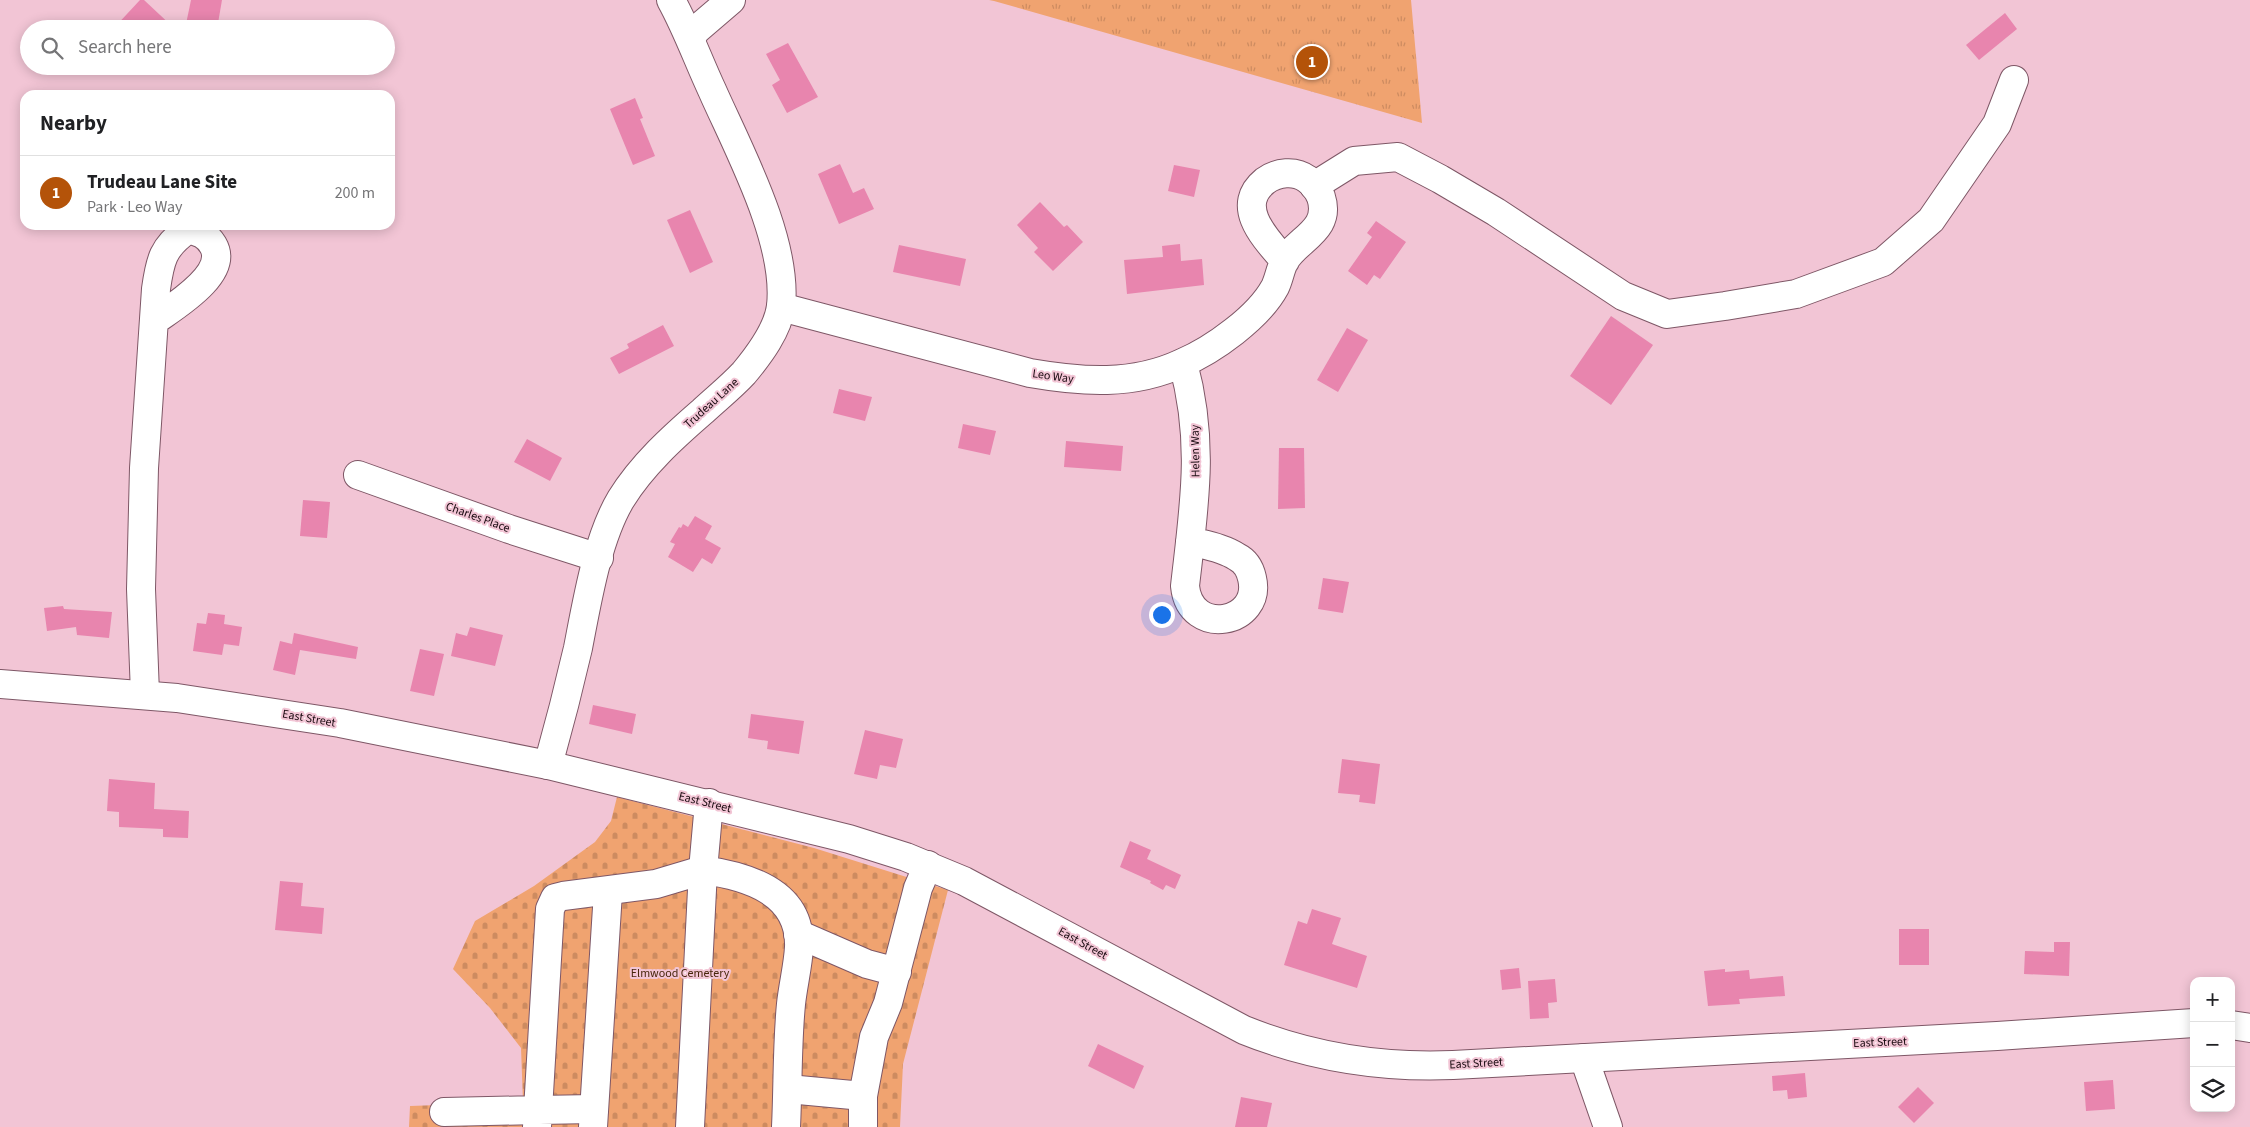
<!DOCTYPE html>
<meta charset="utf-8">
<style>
:root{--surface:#fff;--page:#f2f2f2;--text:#202124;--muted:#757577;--line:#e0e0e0;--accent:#b45309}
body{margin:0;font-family:"Source Sans 3",sans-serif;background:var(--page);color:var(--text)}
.controls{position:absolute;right:15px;bottom:15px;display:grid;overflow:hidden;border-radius:10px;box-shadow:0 2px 12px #0003}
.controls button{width:45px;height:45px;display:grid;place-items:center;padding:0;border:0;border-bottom:1px solid var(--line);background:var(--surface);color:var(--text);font:25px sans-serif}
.you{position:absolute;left:1161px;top:614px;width:18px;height:18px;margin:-12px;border:4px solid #fff;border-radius:50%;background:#1a73e8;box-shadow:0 0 0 8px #1a73e833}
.badge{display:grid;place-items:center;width:32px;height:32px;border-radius:50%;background:var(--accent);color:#fff;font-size:16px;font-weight:700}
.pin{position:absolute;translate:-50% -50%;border:2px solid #fff;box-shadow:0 1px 5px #0006}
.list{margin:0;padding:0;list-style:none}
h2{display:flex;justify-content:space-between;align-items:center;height:65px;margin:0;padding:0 20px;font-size:21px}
h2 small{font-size:16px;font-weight:400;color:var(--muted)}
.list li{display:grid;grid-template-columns:32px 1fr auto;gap:15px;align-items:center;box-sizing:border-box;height:75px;padding:0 20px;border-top:1px solid var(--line)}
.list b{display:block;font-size:19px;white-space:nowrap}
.list p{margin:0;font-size:16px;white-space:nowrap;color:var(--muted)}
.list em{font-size:16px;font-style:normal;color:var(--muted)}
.icon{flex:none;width:28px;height:28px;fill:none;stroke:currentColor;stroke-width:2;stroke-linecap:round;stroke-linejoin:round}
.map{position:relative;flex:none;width:2250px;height:1127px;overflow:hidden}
.search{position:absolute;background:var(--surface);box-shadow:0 2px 12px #0003;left:20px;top:20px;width:375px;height:55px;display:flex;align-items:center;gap:12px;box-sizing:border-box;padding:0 18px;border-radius:28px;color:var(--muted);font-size:19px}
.panel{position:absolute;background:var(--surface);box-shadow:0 2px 12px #0003;left:20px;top:90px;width:375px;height:140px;border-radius:15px}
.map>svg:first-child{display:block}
.cemetery{fill:url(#cemetery-stones)}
.park{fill:url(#park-tufts)}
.building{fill:#e885ae}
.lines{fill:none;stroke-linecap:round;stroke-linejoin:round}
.minor-casing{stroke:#7e5766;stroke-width:30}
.minor{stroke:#fff;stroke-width:28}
.labels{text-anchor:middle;stroke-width:4;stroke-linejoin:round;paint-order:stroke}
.street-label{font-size:12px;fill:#190a10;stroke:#f2c5d5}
.park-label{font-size:12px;fill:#47250b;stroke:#f2c5d5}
</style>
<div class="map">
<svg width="2250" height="1127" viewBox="0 0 2250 1127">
<defs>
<pattern id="cemetery-stones" width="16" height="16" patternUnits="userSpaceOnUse" patternTransform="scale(1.25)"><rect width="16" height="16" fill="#f0a370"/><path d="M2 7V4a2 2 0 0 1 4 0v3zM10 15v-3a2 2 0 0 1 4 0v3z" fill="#cd8b60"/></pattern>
<pattern id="park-tufts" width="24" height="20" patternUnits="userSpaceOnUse" patternTransform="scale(1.25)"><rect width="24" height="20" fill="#f0a370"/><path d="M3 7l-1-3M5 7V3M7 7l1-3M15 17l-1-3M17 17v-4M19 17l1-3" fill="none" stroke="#cd8b60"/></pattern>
</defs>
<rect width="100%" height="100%" fill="#f2c5d5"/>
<path class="cemetery" d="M 617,797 L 814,848 L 948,890 L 903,1064 L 900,1127 L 409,1127 L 410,1106 L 523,1102 L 521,1048 L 490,1008 L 453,969 L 475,921 L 534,886 L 595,842 L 611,821 Z"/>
<path class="park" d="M 989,0 L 1411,0 L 1422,123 L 994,1 Z"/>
<g class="building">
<path d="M 140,0 L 144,0 L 175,29 L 113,29 Z"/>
<path d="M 191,0 L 222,0 L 217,29 L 185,29 Z"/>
<path d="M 2005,13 L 2017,29 L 1979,60 L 1966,45 Z"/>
<path d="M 788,43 L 818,97 L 787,113 L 772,85 L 780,80 L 766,54 Z"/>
<path d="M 635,98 L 643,118 L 640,119 L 655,156 L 633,165 L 610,109 Z"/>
<path d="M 840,164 L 853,193 L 864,188 L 874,209 L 839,224 L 818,174 Z"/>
<path d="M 1174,165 L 1200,170 L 1194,197 L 1168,191 Z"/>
<path d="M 1040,202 L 1064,227 L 1067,225 L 1083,242 L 1053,271 L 1034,252 L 1038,248 L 1017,225 Z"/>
<path d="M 690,210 L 713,262 L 690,273 L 667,220 Z"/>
<path d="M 1376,221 L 1406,242 L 1380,279 L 1374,275 L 1367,285 L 1348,271 L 1372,237 L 1367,233 Z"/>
<path d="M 1180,244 L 1181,261 L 1202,259 L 1204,285 L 1127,294 L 1124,260 L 1163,257 L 1162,246 Z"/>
<path d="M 899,245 L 966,259 L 960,286 L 893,272 Z"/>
<path d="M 1611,316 L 1653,345 L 1611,405 L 1570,376 Z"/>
<path d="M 663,325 L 674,346 L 619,374 L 610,358 L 629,348 L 627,344 Z"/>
<path d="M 1347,328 L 1368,340 L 1338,392 L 1317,380 Z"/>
<path d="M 839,389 L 872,397 L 865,421 L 833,413 Z"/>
<path d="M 963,424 L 996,431 L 990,455 L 958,448 Z"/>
<path d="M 527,439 L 562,458 L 550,481 L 514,462 Z"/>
<path d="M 1066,441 L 1123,446 L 1121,471 L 1064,467 Z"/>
<path d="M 1279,448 L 1304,448 L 1305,508 L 1278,509 Z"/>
<path d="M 303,500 L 330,502 L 327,538 L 300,536 Z"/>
<path d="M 695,516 L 712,526 L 705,539 L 721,548 L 712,564 L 702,558 L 693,572 L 668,557 L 675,544 L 670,542 L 679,527 L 681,528 L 683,524 L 688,527 Z"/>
<path d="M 1323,578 L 1349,582 L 1343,613 L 1318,609 Z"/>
<path d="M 63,606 L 64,609 L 112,612 L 109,638 L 77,635 L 76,627 L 47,631 L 44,608 Z"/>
<path d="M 208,613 L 225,615 L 224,624 L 242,627 L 239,646 L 224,644 L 222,655 L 193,651 L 197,623 L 206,624 Z"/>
<path d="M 470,627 L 503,635 L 495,666 L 451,656 L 456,633 L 467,636 Z"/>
<path d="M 294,633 L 358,647 L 356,659 L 300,650 L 295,675 L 273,670 L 280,641 L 292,644 Z"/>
<path d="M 420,649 L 444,654 L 434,696 L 410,691 Z"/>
<path d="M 593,705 L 636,714 L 632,734 L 589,724 Z"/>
<path d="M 751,714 L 804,721 L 799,754 L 767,749 L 768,741 L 748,738 Z"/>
<path d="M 865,730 L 903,739 L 896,768 L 880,765 L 877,779 L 854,774 Z"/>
<path d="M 1342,759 L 1380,764 L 1375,804 L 1359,802 L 1360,795 L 1338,793 Z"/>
<path d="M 109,779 L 155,783 L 154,809 L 189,811 L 188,838 L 163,837 L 163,829 L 119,827 L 119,812 L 107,811 Z"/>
<path d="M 1130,841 L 1151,850 L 1147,859 L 1181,875 L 1175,889 L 1166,885 L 1163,890 L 1150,883 L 1151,881 L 1120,867 Z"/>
<path d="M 280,881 L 303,883 L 301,906 L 324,908 L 322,934 L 275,930 Z"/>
<path d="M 1312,909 L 1341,918 L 1332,944 L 1367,956 L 1357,988 L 1284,965 L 1298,921 L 1307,924 Z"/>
<rect x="1899" y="929" width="30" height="36"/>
<path d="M 2054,942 L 2070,942 L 2069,976 L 2024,974 L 2025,951 L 2054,952 Z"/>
<path d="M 1519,968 L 1521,988 L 1502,990 L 1500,970 Z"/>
<path d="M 1725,969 L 1725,972 L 1749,970 L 1750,979 L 1783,976 L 1785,996 L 1739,999 L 1740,1004 L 1708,1006 L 1704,971 Z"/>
<path d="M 1555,979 L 1557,1002 L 1548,1003 L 1549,1018 L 1530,1019 L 1528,981 Z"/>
<path d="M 1098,1044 L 1144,1066 L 1134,1089 L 1088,1066 Z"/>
<path d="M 1805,1073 L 1807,1097 L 1788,1099 L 1787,1090 L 1773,1091 L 1772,1076 Z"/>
<path d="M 2113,1080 L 2115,1109 L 2086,1111 L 2084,1082 Z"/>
<path d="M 1918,1087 L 1934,1103 L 1914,1123 L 1898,1107 Z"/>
<path d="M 1241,1097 L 1272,1103 L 1267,1127 L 1235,1127 Z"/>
</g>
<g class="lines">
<defs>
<g id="minor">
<path d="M 691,38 L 696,30 L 731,0"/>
<path d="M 1314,186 L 1354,161 L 1398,157 L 1440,179 L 1496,212 L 1623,296 L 1667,314 L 1725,306 L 1796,294 L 1883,262 L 1931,220 L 1997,124 L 2014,80"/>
<path d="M 781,307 L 1030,373 C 1082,382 1133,386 1182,363 C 1213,350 1259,317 1275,287 C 1279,279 1280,270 1284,262 C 1296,239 1332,231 1321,197 C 1318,190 1313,183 1307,179 C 1295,170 1277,172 1265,181 C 1233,207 1267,240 1285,261"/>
<path d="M 1183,363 C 1205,443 1194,506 1185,586 C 1190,638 1263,624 1252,578 C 1250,569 1245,561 1237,557 C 1224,548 1205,545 1190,541"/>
<path d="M 358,475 L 509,529 L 599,558"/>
<path d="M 0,684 L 177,698 L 340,723 L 548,765 L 849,839 L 906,857 L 964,881 L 1244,1030 C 1311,1057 1381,1068 1453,1065 L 1997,1036 L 2194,1023"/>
<path d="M 145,694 L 141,589 L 144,468 L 156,289 C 160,260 163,247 187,230 C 199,231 207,235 213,245 C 230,274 173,307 154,321"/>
<path d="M 548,765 C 559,726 569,687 578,648 C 587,602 597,539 621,499 C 642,465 673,437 703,411 C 717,398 731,387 744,373 C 759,355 778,330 781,306 C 788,240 738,149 712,90 C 698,60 687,29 671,0"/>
<path d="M 709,803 L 703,870 C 747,876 801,892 799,947 C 798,966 793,985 791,1004 C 787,1045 788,1086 786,1127"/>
<path d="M 798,934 L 867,964 L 897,972"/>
<path d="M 2231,1025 L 2250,1028"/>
<path d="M 1584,1058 L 1608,1127"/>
<path d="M 788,1089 L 863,1096"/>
<path d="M 444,1112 L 538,1110 L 550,909 L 555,898 L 563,896 L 656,884 L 703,870 L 690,1127"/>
<path d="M 537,1127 L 538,1110 L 594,1109"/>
<path d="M 593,1127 L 608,892"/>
<path d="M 863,1127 L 863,1096 L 874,1037 L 888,1003 L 918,888 L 928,865"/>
</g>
</defs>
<use href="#minor" class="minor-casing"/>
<use href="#minor" class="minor"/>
</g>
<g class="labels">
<g class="street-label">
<text transform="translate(1053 376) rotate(8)" y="4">Leo Way</text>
<text transform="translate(711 403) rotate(-42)" y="4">Trudeau Lane</text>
<text transform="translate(1195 451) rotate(-91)" y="4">Helen Way</text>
<text transform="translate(478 517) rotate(20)" y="4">Charles Place</text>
<text transform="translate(309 718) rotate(10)" y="4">East Street</text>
<text transform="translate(705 802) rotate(14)" y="4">East Street</text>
<text transform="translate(1083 943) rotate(29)" y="4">East Street</text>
<text transform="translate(1880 1042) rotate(-2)" y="4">East Street</text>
<text transform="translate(1476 1063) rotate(-3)" y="4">East Street</text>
</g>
<g class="park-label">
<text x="680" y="977">Elmwood Cemetery</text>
</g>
</g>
</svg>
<div class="controls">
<button>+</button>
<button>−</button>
<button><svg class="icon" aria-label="layers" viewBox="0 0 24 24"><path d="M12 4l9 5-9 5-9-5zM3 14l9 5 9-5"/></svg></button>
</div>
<div class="you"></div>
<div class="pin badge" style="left:1312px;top:62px">1</div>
<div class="search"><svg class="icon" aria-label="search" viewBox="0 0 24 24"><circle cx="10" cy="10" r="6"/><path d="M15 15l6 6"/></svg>Search here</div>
<section class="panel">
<h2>Nearby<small></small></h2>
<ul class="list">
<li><span class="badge">1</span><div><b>Trudeau Lane Site</b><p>Park · Leo Way</p></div><em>200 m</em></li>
</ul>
</section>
</div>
